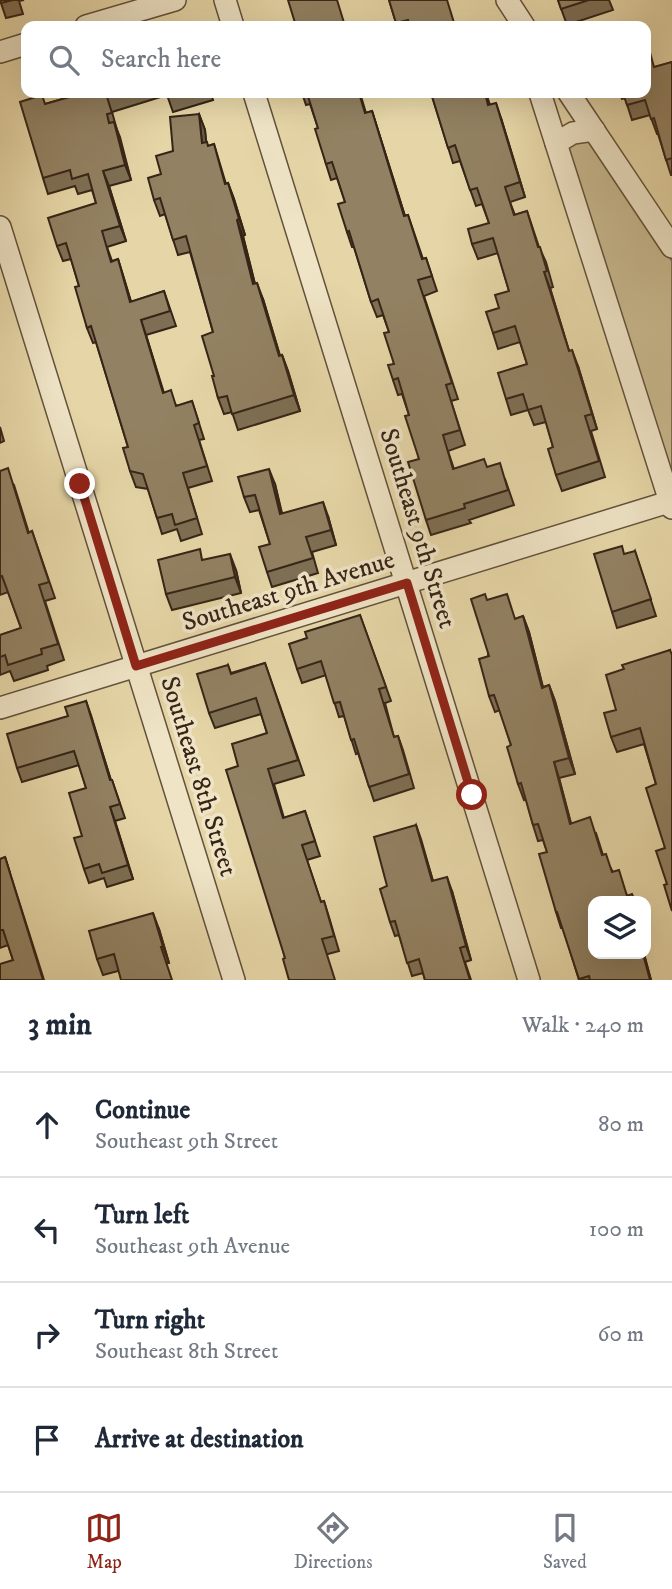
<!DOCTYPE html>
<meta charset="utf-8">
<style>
:root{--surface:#fff;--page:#f2f2f3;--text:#1f2937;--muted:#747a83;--line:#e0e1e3;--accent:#8f2418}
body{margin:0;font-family:"IM FELL DW Pica",serif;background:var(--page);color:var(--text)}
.controls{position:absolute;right:21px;bottom:21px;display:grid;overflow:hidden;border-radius:14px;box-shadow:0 7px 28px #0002}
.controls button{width:63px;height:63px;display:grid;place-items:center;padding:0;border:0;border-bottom:2px solid var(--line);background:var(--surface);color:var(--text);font:35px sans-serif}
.stop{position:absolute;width:21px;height:21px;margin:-16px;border:5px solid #8f2418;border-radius:50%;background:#fff}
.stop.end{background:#8f2418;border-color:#fff;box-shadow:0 2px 7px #0008}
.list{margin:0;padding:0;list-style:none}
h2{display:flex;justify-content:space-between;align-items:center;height:91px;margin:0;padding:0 28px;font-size:30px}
h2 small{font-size:23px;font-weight:400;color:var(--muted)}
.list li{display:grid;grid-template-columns:46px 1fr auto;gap:21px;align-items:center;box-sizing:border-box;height:105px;padding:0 28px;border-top:2px solid var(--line)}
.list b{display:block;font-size:26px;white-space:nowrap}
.list p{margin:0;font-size:23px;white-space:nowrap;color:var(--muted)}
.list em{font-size:23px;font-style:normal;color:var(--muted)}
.icon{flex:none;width:38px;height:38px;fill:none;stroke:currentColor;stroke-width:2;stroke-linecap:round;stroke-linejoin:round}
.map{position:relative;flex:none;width:672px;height:980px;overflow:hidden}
.search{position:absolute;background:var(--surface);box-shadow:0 7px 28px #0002;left:21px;right:21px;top:21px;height:77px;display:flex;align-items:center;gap:18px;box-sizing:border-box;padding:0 24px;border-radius:14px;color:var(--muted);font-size:26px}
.sheet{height:511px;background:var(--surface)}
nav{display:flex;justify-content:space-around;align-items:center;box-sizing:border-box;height:98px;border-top:2px solid var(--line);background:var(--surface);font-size:19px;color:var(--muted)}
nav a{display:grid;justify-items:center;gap:4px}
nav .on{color:var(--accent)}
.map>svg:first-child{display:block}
.green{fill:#c8b88f;stroke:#7f6e53;stroke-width:2}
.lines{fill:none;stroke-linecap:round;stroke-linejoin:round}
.minor-casing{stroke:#62513b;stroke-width:24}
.minor{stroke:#efe4c6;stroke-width:21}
.wall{fill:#7e6f54;stroke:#362517;stroke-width:2}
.shaded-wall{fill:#665a45;stroke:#362517;stroke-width:2}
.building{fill:#928162;stroke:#362517;stroke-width:2}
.route{stroke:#8f2418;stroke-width:9}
.labels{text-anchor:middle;stroke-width:7;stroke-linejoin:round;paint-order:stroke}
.street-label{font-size:26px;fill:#362517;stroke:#efe4c6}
</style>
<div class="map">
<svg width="672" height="980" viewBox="0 0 672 980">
<rect width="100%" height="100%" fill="#e6d6a7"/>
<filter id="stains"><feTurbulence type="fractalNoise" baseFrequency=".00286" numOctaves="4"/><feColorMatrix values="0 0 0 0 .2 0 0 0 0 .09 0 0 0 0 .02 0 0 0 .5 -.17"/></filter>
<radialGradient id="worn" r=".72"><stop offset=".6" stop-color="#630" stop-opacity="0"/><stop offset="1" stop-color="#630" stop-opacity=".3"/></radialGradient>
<path class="green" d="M 568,140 L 590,140 L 672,261 L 672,478 L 567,159 Z"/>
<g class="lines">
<defs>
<g id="minor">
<path d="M 225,0 L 233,26"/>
<path d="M 507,0 L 524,26"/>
<path d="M 86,26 L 175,0"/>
<path d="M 0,52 L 26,44"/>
<path d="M 254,93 L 529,980"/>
<path d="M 540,93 L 672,508"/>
<path d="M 569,93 L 672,247"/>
<path d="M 556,143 L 573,133 L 594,130"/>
<path d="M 0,227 L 234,980"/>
<path d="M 0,708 L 672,501"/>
</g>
</defs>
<use href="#minor" class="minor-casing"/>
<use href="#minor" class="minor"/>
</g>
<g class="wall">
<path d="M 0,0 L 24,0 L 19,1 L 23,14 L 6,18 Z"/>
<path d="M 389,0 L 456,26 L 397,26 Z"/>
<path d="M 558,0 L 609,0 L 613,10 L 567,25 Z"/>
<path d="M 672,62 L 672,175 L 671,175 L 658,134 L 657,134 L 650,115 L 632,120 L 625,98 L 622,99 L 620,93 L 646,93 L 655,67 Z"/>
<path d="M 80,93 L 211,93 L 213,100 L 173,112 L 167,95 L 112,112 L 131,180 L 109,186 L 126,241 L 107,247 L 112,261 L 118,259 L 131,302 L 164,291 L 176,326 L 146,335 L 164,393 L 177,406 L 192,401 L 204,439 L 199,440 L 212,481 L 188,488 L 202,534 L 181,541 L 177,529 L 162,534 L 148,489 L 136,487 L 130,471 L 128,447 L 96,342 L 93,343 L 87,328 L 79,286 L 71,259 L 63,261 L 57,246 L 96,203 L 92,190 L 78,194 L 75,186 L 48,194 L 43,178 L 45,104 L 80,94 Z"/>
<path d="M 302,93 L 360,93 L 366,113 L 372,111 L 405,216 L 408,215 L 423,259 L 426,258 L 437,291 L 424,296 L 458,399 L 451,401 L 465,445 L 448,451 L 454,469 L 487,467 L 505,479 L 514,505 L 469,520 L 471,523 L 431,535 L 426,520 L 419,459 L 409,415 L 402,394 L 398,395 L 393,380 L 394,364 L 389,332 L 383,315 L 377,317 L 371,302 L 354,247 L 352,247 L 347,232 L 345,202 L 337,178 L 331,180 L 326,164 L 318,128 L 310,104 L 306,105 Z"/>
<path d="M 431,93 L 486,93 L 490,105 L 501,118 L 525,197 L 510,202 L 515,215 L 527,211 L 539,247 L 546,262 L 553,287 L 550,288 L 569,351 L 578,366 L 597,429 L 591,431 L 605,477 L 562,491 L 556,475 L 553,447 L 546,422 L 534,425 L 528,410 L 511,415 L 506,399 L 527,364 L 520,342 L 498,349 L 493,333 L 499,308 L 509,291 L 498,253 L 478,259 L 472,244 L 489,223 L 482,204 L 476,206 L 460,161 L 453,163 Z"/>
<path d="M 199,114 L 205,130 L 206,142 L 208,146 L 214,144 L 226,184 L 228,183 L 234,199 L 245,235 L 243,236 L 255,284 L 263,299 L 280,356 L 282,355 L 288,371 L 300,411 L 238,430 L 232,412 L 224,414 L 218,398 L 214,376 L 213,332 L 190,252 L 178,255 L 165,214 L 160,216 L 154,200 L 161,174 L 173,151 Z"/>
<path d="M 0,427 L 4,441 L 0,443 Z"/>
<path d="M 0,471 L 14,485 L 29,533 L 32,531 L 55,598 L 45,601 L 64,660 L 47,666 L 48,670 L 14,681 L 10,671 L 0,675 L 0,635 L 21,628 L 8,592 L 0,595 Z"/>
<path d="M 275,484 L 282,513 L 328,516 L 336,545 L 312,552 L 318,573 L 272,587 L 267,572 L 270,544 L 259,510 L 250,512 L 244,497 Z"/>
<path d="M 635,551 L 656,616 L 617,628 L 612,612 Z"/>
<path d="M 236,570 L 241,593 L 172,610 L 166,594 Z"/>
<path d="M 487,600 L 515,619 L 523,616 L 529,632 L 543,687 L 549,685 L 555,701 L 575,774 L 559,778 L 571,823 L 596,833 L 603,855 L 613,872 L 627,895 L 635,901 L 593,901 L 644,954 L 651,980 L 579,980 L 563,928 L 561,928 L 556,912 L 547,852 L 543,840 L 538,841 L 533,825 L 526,799 L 524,800 L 518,784 L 511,745 L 500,710 L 495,712 L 489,696 Z"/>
<path d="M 360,615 L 391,701 L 385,703 L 394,737 L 398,736 L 403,750 L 414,788 L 374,801 L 358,753 L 356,754 L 344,716 L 339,717 L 326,675 L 302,683 L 297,669 L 307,638 Z"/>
<path d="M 670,650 L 667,884 L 665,848 L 656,784 L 644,744 L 617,752 L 611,737 L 624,669 Z"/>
<path d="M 265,663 L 304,775 L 274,784 L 284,818 L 305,811 L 320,856 L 307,860 L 321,902 L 324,901 L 329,917 L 339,951 L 328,954 L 285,958 L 238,766 L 267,733 L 261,714 L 215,728 L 209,713 L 228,665 L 231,673 Z"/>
<path d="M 86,701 L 111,780 L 112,780 L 125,818 L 115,821 L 133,879 L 107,887 L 104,878 L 89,883 L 84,869 L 82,836 L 86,788 L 79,765 L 22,782 L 17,768 L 68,716 Z"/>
<path d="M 416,825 L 433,881 L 452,891 L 471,960 L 465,962 L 471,980 L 425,980 L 423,973 L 412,976 L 399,935 L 395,936 L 390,922 L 387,886 Z"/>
<path d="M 5,857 L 10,873 L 13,960 L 8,945 L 0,948 L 0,859 Z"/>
<path d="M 159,929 L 169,963 L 118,971 L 103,975 L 97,959 Z"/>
</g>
<g class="shaded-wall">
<path d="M 496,103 L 501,118 L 525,197 L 520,182 Z"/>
<path d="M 372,111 L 377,127 L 410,232 L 404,216 Z"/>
<path d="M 199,114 L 205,130 L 208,159 L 202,143 Z"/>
<path d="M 114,122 L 120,137 L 131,180 L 125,165 Z"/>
<path d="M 103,171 L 109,186 L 126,241 L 120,226 Z"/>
<path d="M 228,183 L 234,199 L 245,235 L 239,219 Z"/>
<path d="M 237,220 L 243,236 L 259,300 L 253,284 Z"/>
<path d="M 118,259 L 123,275 L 136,318 L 130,302 Z"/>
<path d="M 544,272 L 550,288 L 574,367 L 569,351 Z"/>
<path d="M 257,283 L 263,299 L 285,372 L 279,356 Z"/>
<path d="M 141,320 L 146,335 L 168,408 L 163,393 Z"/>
<path d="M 572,350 L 578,366 L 597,429 L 592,414 Z"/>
<path d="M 282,355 L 288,371 L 300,411 L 294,395 Z"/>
<path d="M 269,469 L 275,484 L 285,529 L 280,514 Z"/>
<path d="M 323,502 L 328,516 L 336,545 L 331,530 Z"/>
<path d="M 230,554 L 236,570 L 241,593 L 235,577 Z"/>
<path d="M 523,616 L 529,632 L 547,704 L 542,688 Z"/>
<path d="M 549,685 L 555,701 L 575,774 L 569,758 Z"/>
<path d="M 86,701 L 91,715 L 115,794 L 110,780 Z"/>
<path d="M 554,762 L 559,778 L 575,840 L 570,824 Z"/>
<path d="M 110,807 L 115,821 L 133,879 L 128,865 Z"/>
<path d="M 416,825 L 421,839 L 437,895 L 432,881 Z"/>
<path d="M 5,857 L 10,873 L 44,980 L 43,980 Z"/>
<path d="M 447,877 L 452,891 L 471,960 L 466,946 Z"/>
<path d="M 153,913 L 159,929 L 169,963 L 163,947 Z"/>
<path d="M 643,954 L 644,954 L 651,980 L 650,980 Z"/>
</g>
<g class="building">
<path d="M 0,0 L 13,0 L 1,3 Z"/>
<path d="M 288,0 L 337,0 L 345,26 L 296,26 Z"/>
<path d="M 389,0 L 447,0 L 455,26 L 410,26 L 408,20 L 396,23 Z"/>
<path d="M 558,0 L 589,0 L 561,9 Z"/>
<path d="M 649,49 L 654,67 L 672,62 L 672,158 L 666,160 L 654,118 L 651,119 L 645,100 L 627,105 L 623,93 L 646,93 L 646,50 Z"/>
<path d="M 80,93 L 120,93 L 107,97 L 112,113 L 107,114 L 109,123 L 114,122 L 125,165 L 103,171 L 120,226 L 102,231 L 111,262 L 118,259 L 130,302 L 164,291 L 170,311 L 141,320 L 163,393 L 171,390 L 176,406 L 192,401 L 199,423 L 194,425 L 207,466 L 183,473 L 197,518 L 175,525 L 172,514 L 157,518 L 143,474 L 130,471 L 123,448 L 128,447 L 91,326 L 87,328 L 75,287 L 79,286 L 66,243 L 57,246 L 48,218 L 96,203 L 88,174 L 72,179 L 70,170 L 43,178 L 20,102 L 42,95 L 45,104 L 80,94 Z"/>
<path d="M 166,93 L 179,93 L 168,96 Z"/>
<path d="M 307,93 L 359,93 L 365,113 L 372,111 L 404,216 L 408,215 L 422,259 L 426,258 L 432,276 L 418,280 L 452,383 L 446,385 L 460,430 L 443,435 L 453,469 L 484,459 L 487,467 L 500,463 L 508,490 L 464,504 L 465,508 L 426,520 L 408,462 L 419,459 L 405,416 L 409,415 L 398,378 L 393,380 L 388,365 L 394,364 L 384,333 L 389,332 L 378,299 L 371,302 L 349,231 L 347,232 L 338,204 L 345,202 L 332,162 L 326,164 L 315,129 L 318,128 Z"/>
<path d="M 431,93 L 485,93 L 488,105 L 496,103 L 520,182 L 505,187 L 514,215 L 527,211 L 538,247 L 540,247 L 547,271 L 544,272 L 569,351 L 572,350 L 592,414 L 585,416 L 599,461 L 556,475 L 548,449 L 553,447 L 541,406 L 528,410 L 523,394 L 506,399 L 498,373 L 527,364 L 515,326 L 493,333 L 486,312 L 499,308 L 495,295 L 509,291 L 493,238 L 472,244 L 468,229 L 489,223 L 477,188 L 470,190 L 455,145 L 448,148 Z"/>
<path d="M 199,114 L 202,143 L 207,142 L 208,146 L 214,144 L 225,184 L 228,183 L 239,219 L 237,220 L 253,284 L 257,283 L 279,356 L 282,355 L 294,395 L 232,414 L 227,396 L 218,398 L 212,376 L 214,376 L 202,336 L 213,332 L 186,236 L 173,240 L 160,198 L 154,200 L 148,178 L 161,174 L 156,156 L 173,151 L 170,117 Z"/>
<path d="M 8,468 L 28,533 L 32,531 L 49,582 L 39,585 L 58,644 L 41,649 L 42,654 L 8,665 L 5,655 L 0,657 L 0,635 L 21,628 L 2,576 L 0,577 L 0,471 Z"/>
<path d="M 269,469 L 280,514 L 323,502 L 331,530 L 306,537 L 313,558 L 267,572 L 259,547 L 270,544 L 255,495 L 244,497 L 238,477 Z"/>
<path d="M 622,546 L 624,554 L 635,551 L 651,599 L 612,612 L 594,554 Z"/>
<path d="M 200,549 L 202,560 L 230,554 L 235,577 L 166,594 L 158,560 Z"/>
<path d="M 485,594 L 487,600 L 507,594 L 515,619 L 523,616 L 542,688 L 549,685 L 569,758 L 554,762 L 570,824 L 590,817 L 602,855 L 606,854 L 612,872 L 619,870 L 627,896 L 632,894 L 635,901 L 593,901 L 593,954 L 643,954 L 650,980 L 590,980 L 589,976 L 579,979 L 557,912 L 556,912 L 539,854 L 547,852 L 538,824 L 533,825 L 521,783 L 518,784 L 507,747 L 511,745 L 494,695 L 489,696 L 479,659 L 489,656 L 471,599 Z"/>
<path d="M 360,615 L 386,687 L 379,689 L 394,737 L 398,736 L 409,774 L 369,787 L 354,739 L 351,740 L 340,702 L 334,703 L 321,661 L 297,669 L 289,644 L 307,638 L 305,632 Z"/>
<path d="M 670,650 L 672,655 L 672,911 L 664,885 L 667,884 L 656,851 L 665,848 L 646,788 L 656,784 L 640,728 L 611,737 L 604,713 L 616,710 L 606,675 L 624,669 L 622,665 Z"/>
<path d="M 265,663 L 298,760 L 268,769 L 283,818 L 305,811 L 315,841 L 302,845 L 321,902 L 324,901 L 334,936 L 322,939 L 335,980 L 289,980 L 283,959 L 285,958 L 226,770 L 238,766 L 232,744 L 267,733 L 256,698 L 209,713 L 197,674 L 228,665 L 231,674 Z"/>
<path d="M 86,701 L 110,780 L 112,780 L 120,804 L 110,807 L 128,865 L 102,873 L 99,864 L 84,869 L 74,838 L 82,836 L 69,793 L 86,788 L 74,751 L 17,768 L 7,734 L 68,716 L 65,707 Z"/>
<path d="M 416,825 L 432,881 L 447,877 L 466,946 L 460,948 L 470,980 L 425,980 L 419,959 L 407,963 L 395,921 L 390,922 L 380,889 L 387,886 L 374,837 Z"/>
<path d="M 5,857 L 43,980 L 0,980 L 0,964 L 13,960 L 3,930 L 0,930 L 0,859 Z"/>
<path d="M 153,913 L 163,947 L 161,947 L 172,980 L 121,980 L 114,954 L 97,959 L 89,931 Z"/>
</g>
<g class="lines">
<path class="route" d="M 80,484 L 136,666 L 407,583 L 472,795"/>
</g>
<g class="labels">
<g class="street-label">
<text transform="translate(419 528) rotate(73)" y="9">Southeast 9th Street</text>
<text transform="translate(288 590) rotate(-17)" y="9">Southeast 9th Avenue</text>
<text transform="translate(200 776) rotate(73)" y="9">Southeast 8th Street</text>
</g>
</g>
<rect width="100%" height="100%" filter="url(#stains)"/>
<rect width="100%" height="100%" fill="url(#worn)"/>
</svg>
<div class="controls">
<button><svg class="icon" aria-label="layers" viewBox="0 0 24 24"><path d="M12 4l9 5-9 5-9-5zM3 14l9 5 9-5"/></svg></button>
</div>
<div class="stop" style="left:472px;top:795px"></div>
<div class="stop end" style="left:80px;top:484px"></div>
<div class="search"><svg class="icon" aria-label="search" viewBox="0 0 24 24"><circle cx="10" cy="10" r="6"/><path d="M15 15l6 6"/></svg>Search here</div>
</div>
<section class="sheet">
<h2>3 min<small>Walk · 240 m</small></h2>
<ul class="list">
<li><svg class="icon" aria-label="ahead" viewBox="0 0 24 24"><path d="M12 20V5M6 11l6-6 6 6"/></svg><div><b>Continue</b><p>Southeast 9th Street</p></div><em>80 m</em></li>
<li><svg class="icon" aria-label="left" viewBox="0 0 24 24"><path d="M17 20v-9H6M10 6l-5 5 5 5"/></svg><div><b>Turn left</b><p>Southeast 9th Avenue</p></div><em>100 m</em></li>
<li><svg class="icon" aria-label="right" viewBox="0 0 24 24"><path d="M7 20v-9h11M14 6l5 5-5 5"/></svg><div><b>Turn right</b><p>Southeast 8th Street</p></div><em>60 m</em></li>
<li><svg class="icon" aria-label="arrive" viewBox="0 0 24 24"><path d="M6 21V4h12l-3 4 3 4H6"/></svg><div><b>Arrive at destination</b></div></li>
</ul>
</section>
<nav>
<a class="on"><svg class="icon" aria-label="map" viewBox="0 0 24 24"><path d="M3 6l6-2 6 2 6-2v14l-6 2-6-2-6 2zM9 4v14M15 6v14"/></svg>Map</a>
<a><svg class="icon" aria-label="directions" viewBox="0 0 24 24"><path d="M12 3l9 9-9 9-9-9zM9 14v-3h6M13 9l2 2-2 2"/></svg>Directions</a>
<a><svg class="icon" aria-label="saved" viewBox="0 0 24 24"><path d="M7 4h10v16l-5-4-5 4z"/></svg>Saved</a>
</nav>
